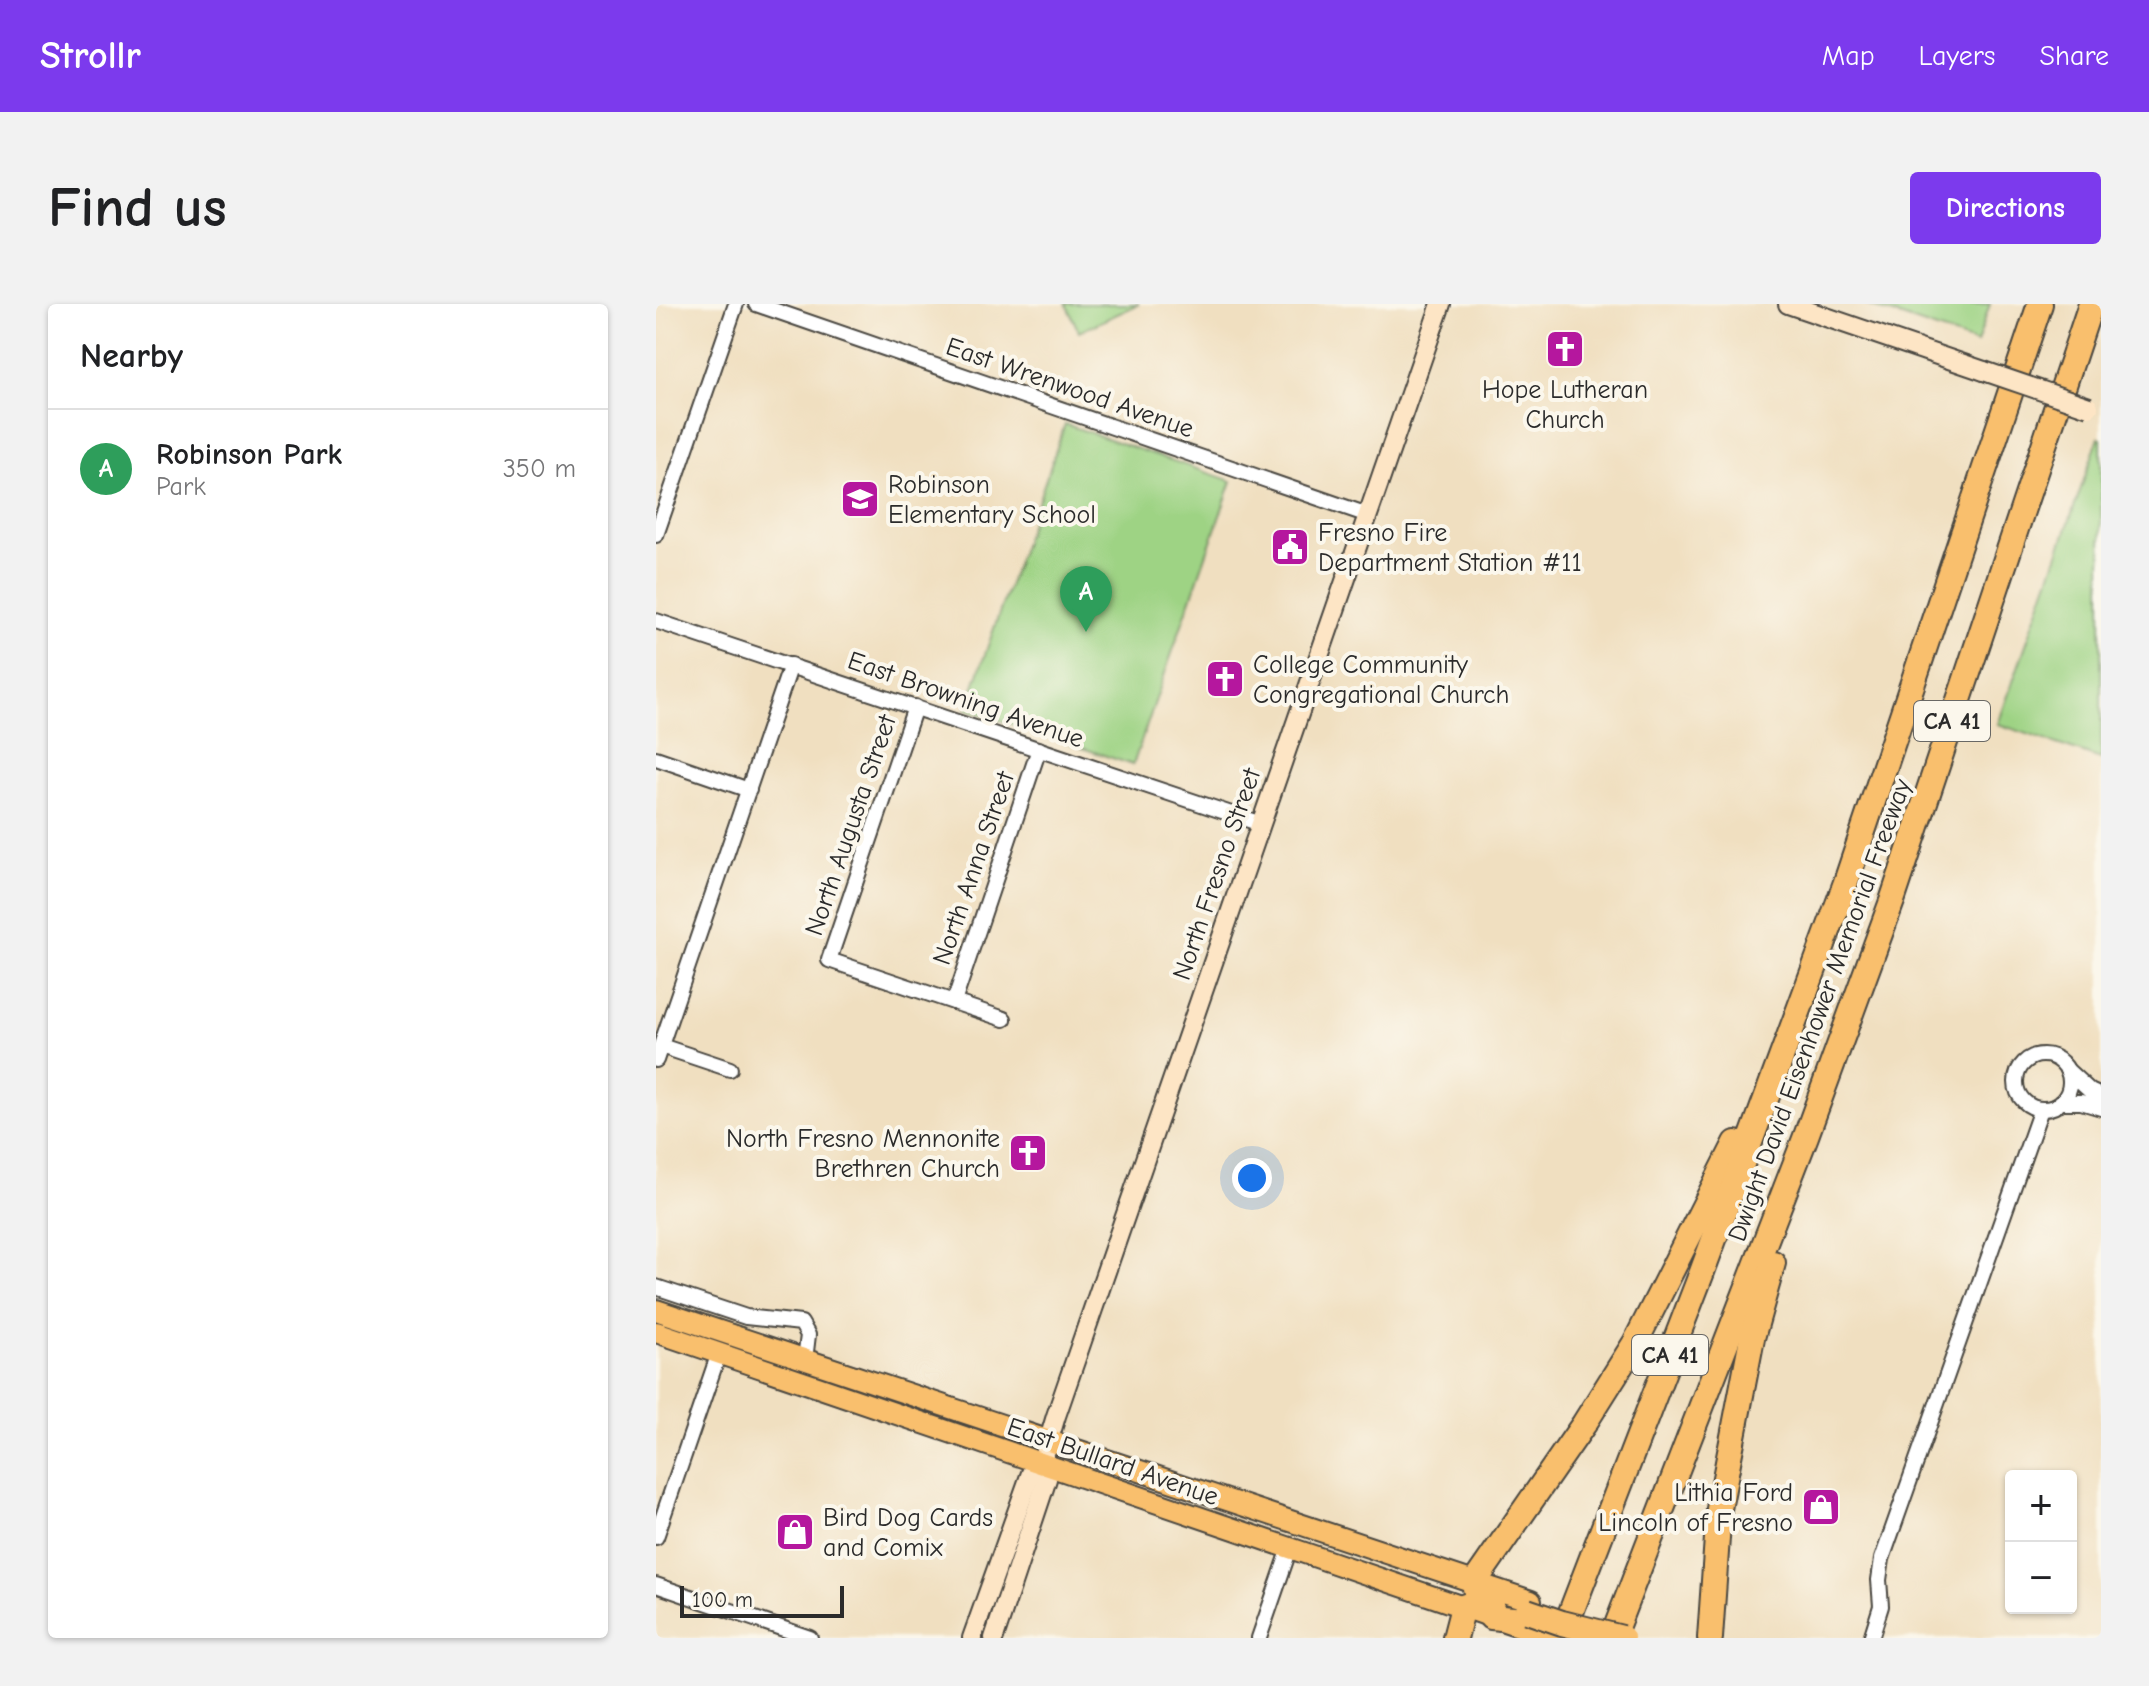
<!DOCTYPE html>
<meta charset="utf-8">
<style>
:root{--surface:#fff;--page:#f2f2f2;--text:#202124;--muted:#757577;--line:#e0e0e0;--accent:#7c3aed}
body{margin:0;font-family:"Comic Neue",sans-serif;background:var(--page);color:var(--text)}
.controls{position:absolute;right:24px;bottom:24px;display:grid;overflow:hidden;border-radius:8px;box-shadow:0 2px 6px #0004}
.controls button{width:72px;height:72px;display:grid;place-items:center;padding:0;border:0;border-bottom:2px solid var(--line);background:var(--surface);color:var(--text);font:40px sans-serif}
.scale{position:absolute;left:24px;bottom:20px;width:164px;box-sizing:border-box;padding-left:8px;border:4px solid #2b2b2b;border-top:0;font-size:22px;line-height:28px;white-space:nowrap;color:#2b2b2b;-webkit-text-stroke:6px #fbf7ec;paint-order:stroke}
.you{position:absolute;left:596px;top:874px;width:28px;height:28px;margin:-20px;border:6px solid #fff;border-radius:50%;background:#1a73e8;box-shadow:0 0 0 12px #1a73e833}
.badge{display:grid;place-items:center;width:52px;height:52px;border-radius:50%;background:var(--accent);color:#fff;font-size:26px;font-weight:700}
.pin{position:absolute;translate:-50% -66px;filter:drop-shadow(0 2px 4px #0008)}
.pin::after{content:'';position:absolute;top:42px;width:28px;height:24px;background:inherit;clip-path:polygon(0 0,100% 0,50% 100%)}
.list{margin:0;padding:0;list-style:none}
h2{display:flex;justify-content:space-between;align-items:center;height:104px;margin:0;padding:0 32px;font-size:34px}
h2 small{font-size:26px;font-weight:400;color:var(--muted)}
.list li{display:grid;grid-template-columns:52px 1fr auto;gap:24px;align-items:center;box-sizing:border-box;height:120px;padding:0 32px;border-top:2px solid var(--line)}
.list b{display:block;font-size:30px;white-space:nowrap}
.list p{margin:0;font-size:26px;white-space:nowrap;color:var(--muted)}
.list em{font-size:26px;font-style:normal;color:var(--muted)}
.map{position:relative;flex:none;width:1445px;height:1334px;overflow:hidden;border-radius:8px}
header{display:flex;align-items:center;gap:48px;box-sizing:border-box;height:112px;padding:0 40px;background:var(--accent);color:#fff}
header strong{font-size:38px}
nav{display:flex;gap:44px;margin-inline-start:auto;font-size:28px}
.intro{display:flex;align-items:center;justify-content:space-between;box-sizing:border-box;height:192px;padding:0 48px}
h1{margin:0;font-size:56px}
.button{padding:20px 36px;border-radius:8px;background:var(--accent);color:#fff;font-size:28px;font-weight:700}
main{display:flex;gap:48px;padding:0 48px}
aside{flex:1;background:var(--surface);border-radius:8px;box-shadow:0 2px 6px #0004}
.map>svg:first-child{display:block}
.green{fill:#9ed384;stroke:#647f58;stroke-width:2}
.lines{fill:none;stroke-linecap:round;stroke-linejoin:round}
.minor-casing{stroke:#494641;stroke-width:18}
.secondary-casing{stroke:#494641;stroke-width:22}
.primary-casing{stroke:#494641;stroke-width:24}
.motorway-casing{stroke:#494641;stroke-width:28}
.minor{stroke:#fff;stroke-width:14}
.secondary{stroke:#fde5c5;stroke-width:18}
.primary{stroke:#f9bf6d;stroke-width:20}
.motorway{stroke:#f9bf6d;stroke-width:24}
.secondary-bridge-casing{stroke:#494641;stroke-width:22;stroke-linecap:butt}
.motorway-bridge-casing{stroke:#494641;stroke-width:28;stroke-linecap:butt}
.secondary-bridge{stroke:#fde5c5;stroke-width:18}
.motorway-bridge{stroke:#f9bf6d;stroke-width:24}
.labels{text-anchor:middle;stroke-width:8;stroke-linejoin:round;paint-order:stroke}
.shield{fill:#fbf7ec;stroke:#696865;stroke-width:2}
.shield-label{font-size:24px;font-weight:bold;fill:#2b2b2b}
.street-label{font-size:26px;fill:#2b2b2b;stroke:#fbf7ec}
.poi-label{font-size:26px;fill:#2b2b2b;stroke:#fbf7ec;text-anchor:start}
</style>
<header>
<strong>Strollr</strong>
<nav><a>Map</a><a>Layers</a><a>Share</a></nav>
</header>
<div class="intro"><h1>Find us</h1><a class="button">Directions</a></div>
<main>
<aside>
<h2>Nearby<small></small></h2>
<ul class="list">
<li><span class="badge" style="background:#2e9e5b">A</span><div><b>Robinson Park</b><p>Park</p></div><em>350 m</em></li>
</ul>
</aside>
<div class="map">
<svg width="1445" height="1334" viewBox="0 0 1445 1334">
<rect width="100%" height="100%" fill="#fbf7ec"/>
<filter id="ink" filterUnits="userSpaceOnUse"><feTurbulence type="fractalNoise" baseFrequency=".0125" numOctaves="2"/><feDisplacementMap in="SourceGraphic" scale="16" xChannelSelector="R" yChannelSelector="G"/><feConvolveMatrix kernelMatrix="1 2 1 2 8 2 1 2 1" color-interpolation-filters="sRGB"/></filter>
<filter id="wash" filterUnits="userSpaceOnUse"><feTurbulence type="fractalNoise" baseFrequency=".006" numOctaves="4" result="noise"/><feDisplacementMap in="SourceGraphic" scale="32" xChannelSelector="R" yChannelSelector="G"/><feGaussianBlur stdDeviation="1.8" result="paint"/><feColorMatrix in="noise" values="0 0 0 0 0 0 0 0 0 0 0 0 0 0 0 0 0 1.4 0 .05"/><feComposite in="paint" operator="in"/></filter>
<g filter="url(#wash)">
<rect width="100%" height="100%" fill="#f0dfc0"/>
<g class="green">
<path d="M 410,0 L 483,0 L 423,28 Z"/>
<path d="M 1208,0 L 1334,0 L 1321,39 Z"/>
<path d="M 409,120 L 576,177 L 477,461 L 310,405 Z"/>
<path d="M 1443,133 L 1445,134 L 1445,455 L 1342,420 Z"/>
</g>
</g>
<g filter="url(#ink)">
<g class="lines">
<defs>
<g id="minor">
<path d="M 100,0 L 712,211"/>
<path d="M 0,231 L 80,0"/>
<path d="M 0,317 L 605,520"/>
<path d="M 259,403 L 173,656 L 348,715"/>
<path d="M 0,454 L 93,486"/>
<path d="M 298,698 L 383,445"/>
<path d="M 5,742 L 74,765"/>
<circle cx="1387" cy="778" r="27"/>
<path d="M 0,756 L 135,361"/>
<path d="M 1411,766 L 1434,787 L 1445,792"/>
<path d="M 1405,798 L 1425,798 L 1445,804"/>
<path d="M 0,983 L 90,1013 L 145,1019 L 152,1031 L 149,1056"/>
<path d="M 0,1233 L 63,1049"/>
<path d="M 0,1281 L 154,1334"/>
<path d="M 603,1334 L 634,1244"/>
<path d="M 1215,1334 L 1225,1302 L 1223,1276 L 1226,1255 L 1385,805"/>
</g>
<g id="secondary">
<path d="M 1132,0 L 1328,67"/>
<path d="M 316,1334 L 375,1169 L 386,1159"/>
<path d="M 338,1334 L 391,1175 L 386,1159 L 400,1112 L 785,0"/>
</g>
<g id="primary">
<path d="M 0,1006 L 875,1297"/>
<path d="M 0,1028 L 898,1334"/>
</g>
<g id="motorway">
<path d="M 868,1316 L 835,1313 L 822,1298 L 818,1279 L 928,1120 L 979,1039 L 1080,839"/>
<path d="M 799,1334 L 807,1303 L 822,1298 L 836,1298"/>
<path d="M 905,1334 L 1046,968 L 1189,581 L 1384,0"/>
<path d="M 956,1334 L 1150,832 L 1236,597 L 1435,0"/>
<path d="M 1054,1334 L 1063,1205 L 1096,1034 L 1117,959"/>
</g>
</defs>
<use href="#minor" class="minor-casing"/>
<use href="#secondary" class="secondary-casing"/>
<use href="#primary" class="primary-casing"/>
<use href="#motorway" class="motorway-casing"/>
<use href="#minor" class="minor"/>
<use href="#secondary" class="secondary"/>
<use href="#primary" class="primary"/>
<use href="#motorway" class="motorway"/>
<defs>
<path id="secondary-bridge" d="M 1328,67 L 1433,103"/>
<path id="motorway-bridge" d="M 871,1307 L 906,1319 L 966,1334"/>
</defs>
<use href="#secondary-bridge" class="secondary-bridge-casing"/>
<use href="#motorway-bridge" class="motorway-bridge-casing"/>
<use href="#secondary-bridge" class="secondary-bridge"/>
<use href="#motorway-bridge" class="motorway-bridge"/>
</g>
</g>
<defs>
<symbol id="church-square" viewBox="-11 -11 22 22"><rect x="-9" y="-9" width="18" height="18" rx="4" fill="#b5179e" stroke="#fbf7ec"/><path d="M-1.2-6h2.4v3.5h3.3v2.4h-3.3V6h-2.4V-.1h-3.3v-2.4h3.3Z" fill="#fff"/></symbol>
<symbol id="school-square" viewBox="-11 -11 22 22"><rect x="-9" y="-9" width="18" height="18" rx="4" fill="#b5179e" stroke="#fbf7ec"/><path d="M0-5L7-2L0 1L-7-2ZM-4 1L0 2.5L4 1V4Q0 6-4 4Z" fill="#fff"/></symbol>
<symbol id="civic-square" viewBox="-11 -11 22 22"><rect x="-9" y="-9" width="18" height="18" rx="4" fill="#b5179e" stroke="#fbf7ec"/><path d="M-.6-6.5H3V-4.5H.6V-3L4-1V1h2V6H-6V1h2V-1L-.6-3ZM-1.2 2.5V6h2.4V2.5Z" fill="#fff"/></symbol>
<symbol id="shop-square" viewBox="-11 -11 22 22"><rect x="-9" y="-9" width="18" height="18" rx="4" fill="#b5179e" stroke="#fbf7ec"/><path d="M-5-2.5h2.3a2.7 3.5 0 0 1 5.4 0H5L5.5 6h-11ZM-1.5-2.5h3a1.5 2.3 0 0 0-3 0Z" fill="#fff"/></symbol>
</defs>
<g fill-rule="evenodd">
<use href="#church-square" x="887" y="23" width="44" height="44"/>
<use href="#school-square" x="182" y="173" width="44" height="44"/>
<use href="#civic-square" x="612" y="221" width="44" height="44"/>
<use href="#church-square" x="547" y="353" width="44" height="44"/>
<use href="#church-square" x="350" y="827" width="44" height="44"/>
<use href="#shop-square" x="1143" y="1181" width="44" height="44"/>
<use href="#shop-square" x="117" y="1206" width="44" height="44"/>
</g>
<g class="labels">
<g class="shield">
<rect x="1258" y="397" width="76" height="40" rx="6"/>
<rect x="976" y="1031" width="76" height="40" rx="6"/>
</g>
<g class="shield-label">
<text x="1296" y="425">CA 41</text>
<text x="1014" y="1059">CA 41</text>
</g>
<g class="street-label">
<text transform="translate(414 83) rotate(19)" y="9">East Wrenwood Avenue</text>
<text transform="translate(310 395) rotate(19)" y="9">East Browning Avenue</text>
<text transform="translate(194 521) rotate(-71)" y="9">North Augusta Street</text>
<text transform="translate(317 564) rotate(-71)" y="9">North Anna Street</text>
<text transform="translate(560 570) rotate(-71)" y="9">North Fresno Street</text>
<text transform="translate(1163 706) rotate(-70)" y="9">Dwight David Eisenhower Memorial Freeway</text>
<text transform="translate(457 1157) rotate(19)" y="9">East Bullard Avenue</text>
</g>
<g class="poi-label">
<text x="909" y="94" text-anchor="middle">Hope Lutheran<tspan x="909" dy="30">Church</tspan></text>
<text x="232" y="189">Robinson<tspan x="232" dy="30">Elementary School</tspan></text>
<text x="662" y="237">Fresno Fire<tspan x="662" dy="30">Department Station #11</tspan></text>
<text x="597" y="369">College Community<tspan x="597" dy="30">Congregational Church</tspan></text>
<text x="344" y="843" text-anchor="end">North Fresno Mennonite<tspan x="344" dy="30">Brethren Church</tspan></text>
<text x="1137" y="1197" text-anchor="end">Lithia Ford<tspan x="1137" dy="30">Lincoln of Fresno</tspan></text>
<text x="167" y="1222">Bird Dog Cards<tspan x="167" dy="30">and Comix</tspan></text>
</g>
</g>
</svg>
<div class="controls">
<button>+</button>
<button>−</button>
</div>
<div class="scale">100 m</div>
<div class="you"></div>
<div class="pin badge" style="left:430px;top:328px;background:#2e9e5b">A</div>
</div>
</main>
